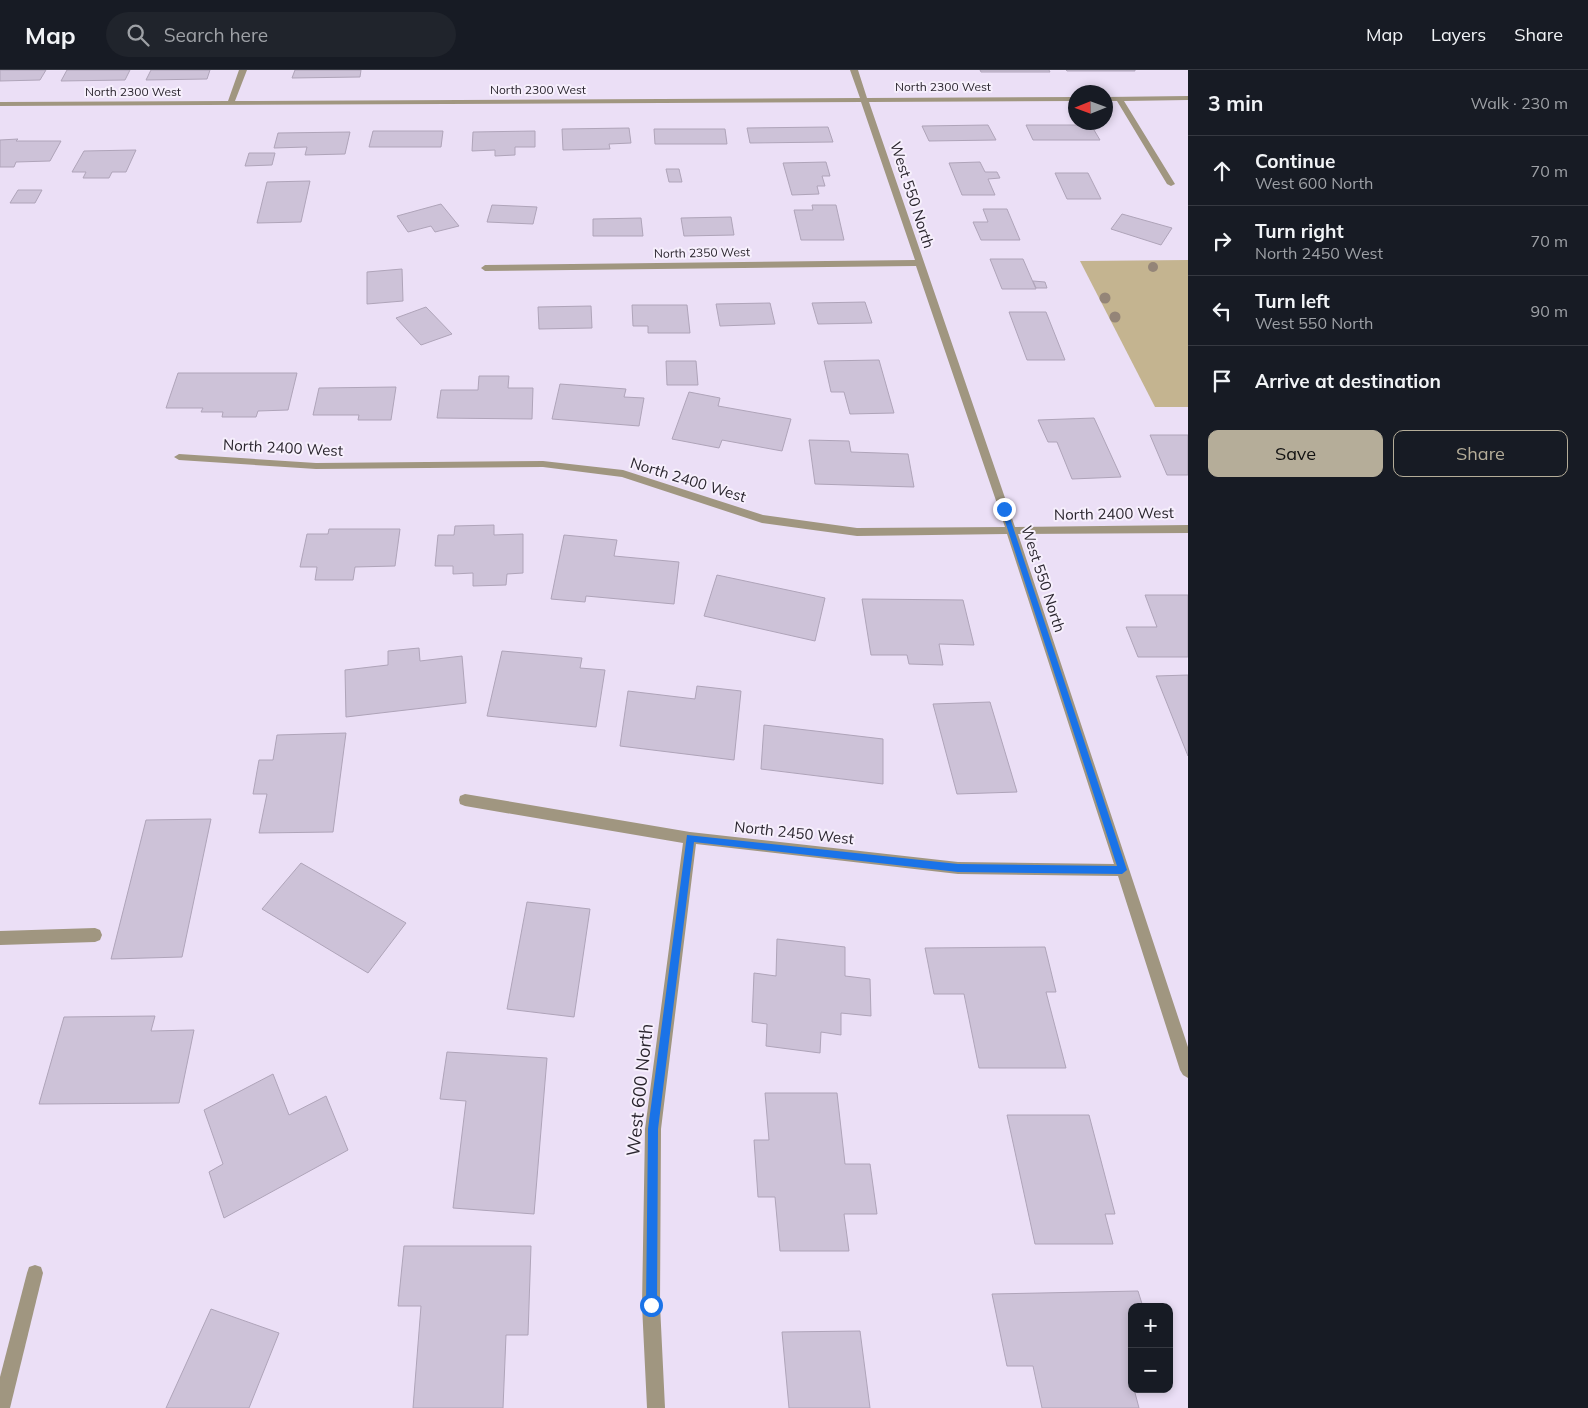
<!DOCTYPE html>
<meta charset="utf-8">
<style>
:root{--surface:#171b24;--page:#20242c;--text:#f1f3f6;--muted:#9ea1a6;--line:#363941;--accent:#b5ad99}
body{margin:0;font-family:Mulish,sans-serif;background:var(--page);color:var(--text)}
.controls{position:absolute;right:15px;bottom:15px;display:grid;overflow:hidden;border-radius:10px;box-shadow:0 2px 8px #0003}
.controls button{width:45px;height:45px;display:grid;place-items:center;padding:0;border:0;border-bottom:1px solid var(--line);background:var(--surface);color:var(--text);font:25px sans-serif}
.compass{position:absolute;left:1068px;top:15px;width:45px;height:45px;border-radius:50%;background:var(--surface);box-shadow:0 2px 8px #0003;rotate:269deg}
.stop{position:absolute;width:15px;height:15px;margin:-11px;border:4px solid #1a73e8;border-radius:50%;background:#fff}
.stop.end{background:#1a73e8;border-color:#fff;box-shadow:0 1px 5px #0008}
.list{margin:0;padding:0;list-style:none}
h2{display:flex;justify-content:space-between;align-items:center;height:65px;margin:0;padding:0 20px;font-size:21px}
h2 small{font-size:16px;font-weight:400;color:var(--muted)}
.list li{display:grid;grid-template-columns:32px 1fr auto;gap:15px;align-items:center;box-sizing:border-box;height:70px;padding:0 20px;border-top:1px solid var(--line)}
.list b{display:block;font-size:19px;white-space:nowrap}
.list p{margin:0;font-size:16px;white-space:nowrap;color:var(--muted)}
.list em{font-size:16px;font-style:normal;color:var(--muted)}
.actions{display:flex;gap:10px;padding:15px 20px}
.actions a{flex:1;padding:11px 0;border:1px solid var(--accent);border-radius:10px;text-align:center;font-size:18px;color:var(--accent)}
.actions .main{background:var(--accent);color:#111}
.icon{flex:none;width:28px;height:28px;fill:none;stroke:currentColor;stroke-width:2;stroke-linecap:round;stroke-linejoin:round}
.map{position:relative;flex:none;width:1188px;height:1338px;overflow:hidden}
header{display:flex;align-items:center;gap:30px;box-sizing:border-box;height:70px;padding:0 25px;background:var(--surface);border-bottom:1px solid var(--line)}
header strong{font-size:24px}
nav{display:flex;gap:28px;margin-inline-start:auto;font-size:18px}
.search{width:350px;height:45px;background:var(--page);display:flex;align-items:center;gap:12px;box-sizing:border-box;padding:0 18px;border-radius:28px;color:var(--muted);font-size:19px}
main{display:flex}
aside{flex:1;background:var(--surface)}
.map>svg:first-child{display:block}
.green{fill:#c4b490}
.building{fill:#cdc2d8;stroke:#afa4b9}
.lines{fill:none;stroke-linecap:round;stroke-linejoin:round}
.lane{fill:#a09680;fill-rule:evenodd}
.street{fill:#a09680;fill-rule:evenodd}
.tree{fill:#948578}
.route{fill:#1a73e8}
.labels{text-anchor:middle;stroke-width:4;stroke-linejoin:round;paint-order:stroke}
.far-street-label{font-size:12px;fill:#2a252e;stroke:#f6effc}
.street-label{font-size:15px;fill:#2a252e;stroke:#f6effc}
.near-street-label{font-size:18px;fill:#2a252e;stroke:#f6effc}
</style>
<header>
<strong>Map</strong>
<div class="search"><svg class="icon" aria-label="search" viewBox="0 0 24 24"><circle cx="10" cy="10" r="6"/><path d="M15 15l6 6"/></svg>Search here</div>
<nav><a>Map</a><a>Layers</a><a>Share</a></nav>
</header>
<main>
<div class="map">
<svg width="1188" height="1338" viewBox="0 0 1188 1338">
<rect width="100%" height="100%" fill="#ebdff6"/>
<path class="green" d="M 1188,190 L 1188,337 L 1155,337 L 1080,191 Z"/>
<g class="building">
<path d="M 0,0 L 46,0 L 40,10 L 0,11 Z"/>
<path d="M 67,0 L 130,0 L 125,10 L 61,11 Z"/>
<path d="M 151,0 L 210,0 L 207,9 L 146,10 Z"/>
<path d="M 295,0 L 361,0 L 360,7 L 292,8 Z"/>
<path d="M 980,0 L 1049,0 L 1050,2 L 981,2 Z"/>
<path d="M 1066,0 L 1135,0 L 1135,1 L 1067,1 Z"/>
<path d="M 988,55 L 996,70 L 929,71 L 922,56 Z"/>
<path d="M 1026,55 L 1091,55 L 1100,70 L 1033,70 Z"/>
<path d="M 828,57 L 833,72 L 750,73 L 747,58 Z"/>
<path d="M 629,58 L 631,73 L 609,74 L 610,79 L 563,80 L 562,59 Z"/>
<path d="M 654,59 L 725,59 L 727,74 L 655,74 Z"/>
<path d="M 373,61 L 443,61 L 441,77 L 369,77 Z"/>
<path d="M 535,61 L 535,77 L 515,77 L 515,85 L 495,86 L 495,80 L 472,81 L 473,62 Z"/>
<path d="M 350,62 L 345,84 L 305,85 L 307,77 L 274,78 L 278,63 Z"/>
<path d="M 18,69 L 16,71 L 61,71 L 50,91 L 16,92 L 14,97 L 0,97 L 0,70 Z"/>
<path d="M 136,80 L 126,102 L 112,102 L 109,108 L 83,108 L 86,102 L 72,102 L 84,81 Z"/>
<path d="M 249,83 L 275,83 L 272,95 L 245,96 Z"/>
<path d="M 826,92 L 830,106 L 822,106 L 825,116 L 817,116 L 819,124 L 792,125 L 783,93 Z"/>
<path d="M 980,92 L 985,102 L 997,102 L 1000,108 L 988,109 L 995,125 L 962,125 L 949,93 Z"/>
<path d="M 666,99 L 679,99 L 682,112 L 669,112 Z"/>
<path d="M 1055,103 L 1088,103 L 1101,129 L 1067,129 Z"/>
<path d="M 310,111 L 301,152 L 257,153 L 267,112 Z"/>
<path d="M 18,120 L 42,120 L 35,133 L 10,133 Z"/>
<path d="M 441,134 L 459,156 L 435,162 L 431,156 L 408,162 L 397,146 Z"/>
<path d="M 492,135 L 537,137 L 533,154 L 487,152 Z"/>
<path d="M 812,135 L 836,135 L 844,170 L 801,170 L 794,140 L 813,140 Z"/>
<path d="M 983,139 L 1007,139 L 1020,170 L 981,170 L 973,152 L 988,152 Z"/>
<path d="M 1122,144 L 1172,158 L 1161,175 L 1111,159 Z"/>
<path d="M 731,147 L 734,165 L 684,166 L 681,148 Z"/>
<path d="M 641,148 L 643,166 L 593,166 L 593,149 Z"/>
<path d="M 990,189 L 1023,189 L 1036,219 L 1002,219 Z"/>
<path d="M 402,199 L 403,231 L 367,234 L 367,202 Z"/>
<path d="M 1033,211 L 1045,212 L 1047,218 L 1036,218 Z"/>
<path d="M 865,232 L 872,253 L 818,254 L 812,233 Z"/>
<path d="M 770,233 L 775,254 L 720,256 L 716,234 Z"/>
<path d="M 632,235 L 687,235 L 690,263 L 648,263 L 648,256 L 633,256 Z"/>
<path d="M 591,236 L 592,258 L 539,259 L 538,237 Z"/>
<path d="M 426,237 L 452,264 L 421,275 L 396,248 Z"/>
<path d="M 1009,242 L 1046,242 L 1065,290 L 1027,290 Z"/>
<path d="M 879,290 L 894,343 L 850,344 L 844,322 L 831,322 L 824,291 Z"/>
<path d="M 666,291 L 696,291 L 698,315 L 667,315 Z"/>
<path d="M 178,303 L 297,303 L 288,340 L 258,341 L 256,347 L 222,347 L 223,342 L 201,342 L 203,338 L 166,338 Z"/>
<path d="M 479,306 L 509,306 L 508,318 L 533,318 L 532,349 L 437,348 L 441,320 L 478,320 Z"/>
<path d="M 560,314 L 626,319 L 624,327 L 644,328 L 639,356 L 552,349 Z"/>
<path d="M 396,317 L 391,350 L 358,350 L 359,345 L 313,345 L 319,318 Z"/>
<path d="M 689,322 L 720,328 L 718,336 L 791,349 L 782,381 L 722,370 L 719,378 L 672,369 Z"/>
<path d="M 1094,348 L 1121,407 L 1072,409 L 1057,372 L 1048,372 L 1038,350 Z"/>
<path d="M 1150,365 L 1188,365 L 1188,405 L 1167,405 Z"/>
<path d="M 809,370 L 849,371 L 851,382 L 908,384 L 914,417 L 815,414 Z"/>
<path d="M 494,455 L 494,465 L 523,464 L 523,503 L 507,504 L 506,515 L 473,516 L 473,503 L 453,504 L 453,496 L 435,496 L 438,465 L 454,465 L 455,456 Z"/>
<path d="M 329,459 L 400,459 L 395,496 L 355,497 L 353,510 L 315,510 L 317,497 L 300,497 L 307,464 L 328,464 Z"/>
<path d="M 564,465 L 617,470 L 614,486 L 679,492 L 674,534 L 586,526 L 585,532 L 551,529 Z"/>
<path d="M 717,505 L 825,528 L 815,571 L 704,546 Z"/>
<path d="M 1145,525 L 1188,525 L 1188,587 L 1138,587 L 1126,557 L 1157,557 Z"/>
<path d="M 862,529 L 963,530 L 974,575 L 939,574 L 943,595 L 909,594 L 907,585 L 871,585 Z"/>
<path d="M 419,578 L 420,591 L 462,586 L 466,633 L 346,647 L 345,600 L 388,595 L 388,581 Z"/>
<path d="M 502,581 L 582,588 L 580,598 L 605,600 L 596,657 L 487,646 Z"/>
<path d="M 1188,605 L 1188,686 L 1156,606 Z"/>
<path d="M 697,616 L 741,621 L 734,690 L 620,676 L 628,621 L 695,629 Z"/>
<path d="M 990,632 L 1017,722 L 957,724 L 933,634 Z"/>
<path d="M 764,655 L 883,669 L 883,714 L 761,699 Z"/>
<path d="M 346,663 L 333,762 L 259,763 L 267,724 L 253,724 L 259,690 L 273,690 L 277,665 Z"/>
<path d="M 211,749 L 182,887 L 111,889 L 146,750 Z"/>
<path d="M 301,793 L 406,853 L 368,903 L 262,839 Z"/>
<path d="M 527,832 L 590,839 L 574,947 L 507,939 Z"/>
<path d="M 777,869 L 845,877 L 845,906 L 870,909 L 871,946 L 841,943 L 841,965 L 821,962 L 820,983 L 766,976 L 767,954 L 752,952 L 754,903 L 776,906 Z"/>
<path d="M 1045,877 L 1056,922 L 1046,922 L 1066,998 L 979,998 L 964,924 L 934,924 L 925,878 Z"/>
<path d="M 155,946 L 151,961 L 194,960 L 179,1033 L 39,1034 L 64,947 Z"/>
<path d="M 447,982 L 547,988 L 534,1144 L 453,1138 L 466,1031 L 440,1029 Z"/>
<path d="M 273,1004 L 289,1045 L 326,1026 L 348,1080 L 224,1148 L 209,1102 L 223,1094 L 204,1040 Z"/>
<path d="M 765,1023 L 837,1023 L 845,1094 L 870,1094 L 877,1144 L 844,1144 L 849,1181 L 780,1181 L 775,1127 L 758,1127 L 754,1070 L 769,1070 Z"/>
<path d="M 1007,1045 L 1089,1045 L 1115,1144 L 1105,1144 L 1113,1174 L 1035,1174 Z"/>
<path d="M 404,1176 L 531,1176 L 528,1265 L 506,1265 L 503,1338 L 413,1338 L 421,1236 L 398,1236 Z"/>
<path d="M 1138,1221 L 1143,1237 L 1132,1237 L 1132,1301 L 1130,1301 L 1132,1319 L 1134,1319 L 1139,1338 L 1042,1338 L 1033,1296 L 1007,1296 L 992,1224 Z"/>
<path d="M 211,1239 L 279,1263 L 249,1338 L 166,1338 Z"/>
<path d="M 860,1261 L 870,1338 L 789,1338 L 782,1262 Z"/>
</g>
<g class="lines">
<path class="lane" d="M 95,858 L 100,860 L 102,865 L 100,870 L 95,872 L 0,875 L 0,861 Z"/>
<g class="street">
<path d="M 239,0 L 247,0 L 235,31 L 860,28 L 850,0 L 858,0 L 867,28 L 1076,27 L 1076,31 L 869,32 L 1015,457 L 1188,455 L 1188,463 L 1018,464 L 1188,977 L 1188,1008 L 1183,1005 L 1180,1000 L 1118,806 L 958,804 L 696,774 L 661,1059 L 660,1235 L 665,1338 L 647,1338 L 642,1235 L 645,1059 L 683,773 L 465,736 L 460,734 L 459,730 L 460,726 L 465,724 L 690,762 L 958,792 L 1114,794 L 1007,464 L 857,466 L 762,453 L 622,407 L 543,397 L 316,399 L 179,390 L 174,387 L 179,384 L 316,393 L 543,391 L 623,400 L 763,445 L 857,458 L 1005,457 L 916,196 L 485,201 L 481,198 L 485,195 L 915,190 L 861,32 L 0,36 L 0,32 L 228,31 Z"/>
<path d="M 1188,26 L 1188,30 L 1124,31 L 1175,114 L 1171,116 L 1167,114 L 1117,31 L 1106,31 L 1106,27 Z"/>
<path d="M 35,1195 L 41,1197 L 43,1203 L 10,1338 L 0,1338 L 0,1307 L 27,1203 L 29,1197 Z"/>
</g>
</g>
<g class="tree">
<circle cx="1153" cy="197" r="5"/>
<circle cx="1105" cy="228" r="5.5"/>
<circle cx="1115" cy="247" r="5.5"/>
</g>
<path class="route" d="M 1004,436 L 1007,439 L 1127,800 L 1122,804 L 958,802 L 694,772 L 658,1059 L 657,1235 L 655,1239 L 651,1241 L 647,1239 L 646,1235 L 648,1059 L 687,765 L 958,794 L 1117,796 L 1001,439 Z"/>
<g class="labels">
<g class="far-street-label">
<text x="943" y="21">North 2300 West</text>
<text x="538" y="24">North 2300 West</text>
<text x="133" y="26">North 2300 West</text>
<text transform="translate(702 183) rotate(-1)" y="4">North 2350 West</text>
</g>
<g class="street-label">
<text transform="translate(912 125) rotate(72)" y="5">West 550 North</text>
<text transform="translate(283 378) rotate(3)" y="5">North 2400 West</text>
<text transform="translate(688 410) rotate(17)" y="5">North 2400 West</text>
<text transform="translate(1114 444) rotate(-1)" y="5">North 2400 West</text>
<text transform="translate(1043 509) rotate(72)" y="5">West 550 North</text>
<text transform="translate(794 763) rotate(6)" y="5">North 2450 West</text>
</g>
<g class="near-street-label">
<text transform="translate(640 1020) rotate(-84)" y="6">West 600 North</text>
</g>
</g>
</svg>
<div class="controls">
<button>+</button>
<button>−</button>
</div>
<svg class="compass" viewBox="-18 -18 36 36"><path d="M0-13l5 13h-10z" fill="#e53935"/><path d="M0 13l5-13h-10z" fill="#9ea1a6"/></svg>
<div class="stop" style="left:651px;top:1235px"></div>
<div class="stop end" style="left:1004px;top:439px"></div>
</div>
<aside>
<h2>3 min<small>Walk · 230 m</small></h2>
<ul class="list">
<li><svg class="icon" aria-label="ahead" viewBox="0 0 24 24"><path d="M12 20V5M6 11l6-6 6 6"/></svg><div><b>Continue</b><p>West 600 North</p></div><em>70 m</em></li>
<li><svg class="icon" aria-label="right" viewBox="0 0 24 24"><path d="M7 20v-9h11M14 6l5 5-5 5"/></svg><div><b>Turn right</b><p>North 2450 West</p></div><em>70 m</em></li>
<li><svg class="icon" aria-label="left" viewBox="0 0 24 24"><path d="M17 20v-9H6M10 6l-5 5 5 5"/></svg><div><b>Turn left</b><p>West 550 North</p></div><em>90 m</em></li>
<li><svg class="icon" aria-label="arrive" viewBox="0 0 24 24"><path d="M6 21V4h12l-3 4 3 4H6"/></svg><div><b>Arrive at destination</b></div></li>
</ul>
<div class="actions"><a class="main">Save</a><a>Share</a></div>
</aside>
</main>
